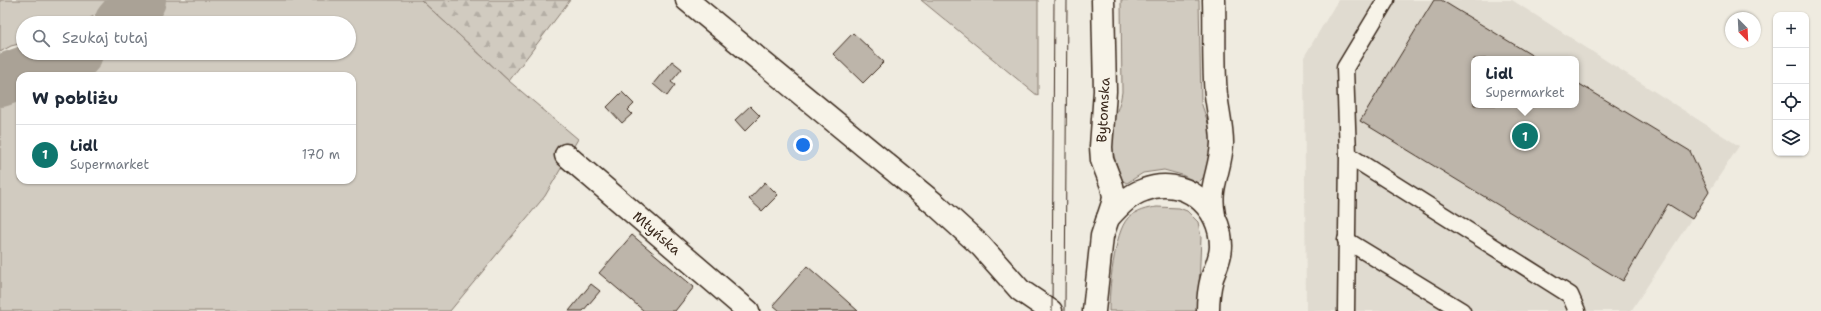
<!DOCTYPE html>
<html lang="pl">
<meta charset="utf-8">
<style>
:root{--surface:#fff;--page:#f6f6f7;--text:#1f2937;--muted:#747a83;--line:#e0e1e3;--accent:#0f766e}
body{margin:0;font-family:"Shantell Sans",sans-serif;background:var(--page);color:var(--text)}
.controls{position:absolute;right:12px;top:12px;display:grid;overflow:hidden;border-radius:8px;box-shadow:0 1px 3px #0004}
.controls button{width:36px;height:36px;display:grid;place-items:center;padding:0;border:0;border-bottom:1px solid var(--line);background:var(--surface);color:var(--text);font:20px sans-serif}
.compass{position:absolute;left:1725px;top:12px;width:36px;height:36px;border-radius:50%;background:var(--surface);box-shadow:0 1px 3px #0004;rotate:156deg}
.you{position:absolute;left:803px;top:145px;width:14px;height:14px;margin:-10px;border:3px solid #fff;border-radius:50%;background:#1a73e8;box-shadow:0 0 0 6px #1a73e833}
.badge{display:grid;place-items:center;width:26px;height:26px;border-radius:50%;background:var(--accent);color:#fff;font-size:13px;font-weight:700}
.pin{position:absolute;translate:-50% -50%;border:2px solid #fff;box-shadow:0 1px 4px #0006}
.popup{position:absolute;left:1471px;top:56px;width:108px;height:52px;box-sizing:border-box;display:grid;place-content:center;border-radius:8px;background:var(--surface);filter:drop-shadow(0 1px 3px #0005);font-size:13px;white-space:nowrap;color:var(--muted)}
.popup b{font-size:15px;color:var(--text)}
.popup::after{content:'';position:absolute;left:50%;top:100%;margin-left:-8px;border:8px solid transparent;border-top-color:var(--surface)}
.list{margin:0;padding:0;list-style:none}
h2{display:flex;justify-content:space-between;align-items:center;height:52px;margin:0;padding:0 16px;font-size:17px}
h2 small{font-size:13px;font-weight:400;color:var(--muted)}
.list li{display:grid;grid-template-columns:26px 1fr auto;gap:12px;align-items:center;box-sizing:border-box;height:60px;padding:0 16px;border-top:1px solid var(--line)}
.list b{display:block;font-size:15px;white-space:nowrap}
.list p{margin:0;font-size:13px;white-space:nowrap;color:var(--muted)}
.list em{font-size:13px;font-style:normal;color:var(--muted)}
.icon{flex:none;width:22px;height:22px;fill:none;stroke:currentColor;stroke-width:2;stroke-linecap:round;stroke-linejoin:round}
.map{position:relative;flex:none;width:1821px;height:311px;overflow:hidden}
.search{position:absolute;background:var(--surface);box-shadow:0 1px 3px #0004;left:16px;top:16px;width:340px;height:44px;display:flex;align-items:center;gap:10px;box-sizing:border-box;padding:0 14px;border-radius:22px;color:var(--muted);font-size:15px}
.panel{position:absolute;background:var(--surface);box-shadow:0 1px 3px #0004;left:16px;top:72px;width:340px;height:112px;border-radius:12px}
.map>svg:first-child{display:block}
.built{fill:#e0dbd0;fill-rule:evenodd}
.grass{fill:#d1cbc0;stroke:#867a6f}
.forest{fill:url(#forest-firs);stroke:#867a6f}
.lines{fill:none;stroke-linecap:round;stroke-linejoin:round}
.river{stroke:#aaa296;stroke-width:52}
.building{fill:#bdb5aa;stroke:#3b2a1e}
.lane-casing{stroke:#3b2a1e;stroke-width:19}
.street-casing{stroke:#3b2a1e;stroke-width:25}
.secondary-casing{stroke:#3b2a1e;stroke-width:25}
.lane{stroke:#f7f3e8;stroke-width:16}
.street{stroke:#f7f3e8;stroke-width:22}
.secondary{stroke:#f7f3e8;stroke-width:22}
.tram{stroke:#3b2a1e;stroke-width:1}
.labels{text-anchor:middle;stroke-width:4;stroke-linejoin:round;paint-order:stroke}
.street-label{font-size:14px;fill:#3b2a1e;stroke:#f7f3e8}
</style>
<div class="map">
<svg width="1821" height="311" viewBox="0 0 1821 311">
<defs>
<pattern id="forest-firs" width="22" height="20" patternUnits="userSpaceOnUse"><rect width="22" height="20" fill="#d1cbc0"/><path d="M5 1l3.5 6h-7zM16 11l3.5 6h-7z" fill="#b4aea5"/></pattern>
</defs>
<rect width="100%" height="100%" fill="#efebe0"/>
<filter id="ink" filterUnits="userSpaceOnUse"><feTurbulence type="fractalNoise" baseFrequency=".025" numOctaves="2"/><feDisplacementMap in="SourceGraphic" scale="8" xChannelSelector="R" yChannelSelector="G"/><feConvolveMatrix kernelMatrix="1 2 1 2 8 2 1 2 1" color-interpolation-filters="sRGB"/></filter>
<g filter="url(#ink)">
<path class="built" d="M 1338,0 L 1512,0 L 1739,146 L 1631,311 L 1306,311 L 1304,57 ZM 1474,59 L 1576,59 L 1576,105 L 1474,105 Z"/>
<g class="grass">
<path d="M 0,0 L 114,0 L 107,8 L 82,23 L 23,23 L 23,43 L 11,46 L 0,52 Z"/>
<path d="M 157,0 L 421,0 L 509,81 L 578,139 L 545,196 L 450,311 L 0,311 L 0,103 L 20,90 L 20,180 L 352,180 L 352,76 L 50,76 L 109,53 L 349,53 L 349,23 L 137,23 Z"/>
<path d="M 921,0 L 1038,0 L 1038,96 Z"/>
<path d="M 1121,0 L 1199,0 L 1201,102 L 1210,129 L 1212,138 L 1210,161 L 1203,178 L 1198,183 L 1182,175 L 1164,170 L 1143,173 L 1127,183 L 1123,181 C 1115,162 1108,143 1113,122 C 1116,112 1121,103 1122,92 Z"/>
<path d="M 1157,207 L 1179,208 L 1187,211 L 1198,222 L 1201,237 L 1198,311 L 1109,311 C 1109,291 1114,232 1128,218 C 1136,211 1147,208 1157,207 Z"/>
</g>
<path class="forest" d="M 421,0 L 570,0 L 509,81 Z"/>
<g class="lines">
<g class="river">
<path d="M 120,23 L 140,0"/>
<path d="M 0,81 L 77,53"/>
</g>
</g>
<g class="building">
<path d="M 1434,0 L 1441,0 L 1538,59 L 1474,59 L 1474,105 L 1576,105 L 1576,82 L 1690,151 L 1709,192 L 1692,219 L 1668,204 L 1623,281 L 1360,121 Z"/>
<path d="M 853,33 L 884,62 L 863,83 L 833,54 Z"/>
<path d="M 672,61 L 682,69 L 671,82 L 675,85 L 667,96 L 653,84 Z"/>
<path d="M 622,92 L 634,104 L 628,110 L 632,114 L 622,123 L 607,107 Z"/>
<path d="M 750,106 L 760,116 L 745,131 L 735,120 Z"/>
<path d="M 765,182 L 778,195 L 762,211 L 749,199 Z"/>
<path d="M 632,235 L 694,287 L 675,311 L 644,311 L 599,273 Z"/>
<path d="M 807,266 L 839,294 L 858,311 L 780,311 L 773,305 Z"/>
<path d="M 591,284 L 600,291 L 583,311 L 569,311 Z"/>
</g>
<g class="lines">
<defs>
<g id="lane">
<path d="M 1386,0 L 1345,68 L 1348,155 L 1570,295 L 1577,311"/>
<path d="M 1346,240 L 1462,311"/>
<path d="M 1346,311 L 1348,155"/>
</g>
<g id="street">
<path d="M 687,0 L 936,205 L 981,246 L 1020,290 L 1051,311"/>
<path d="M 566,155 L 748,311"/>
</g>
<g id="secondary">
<path d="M 1214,0 C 1215,31 1213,64 1216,95 C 1218,111 1222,127 1222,143 C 1221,170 1208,187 1214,215"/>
<path d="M 1108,218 C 1119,206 1129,195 1144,190 C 1183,175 1221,205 1221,246 C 1221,257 1216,267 1212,278 C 1209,289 1208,300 1208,311"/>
<path d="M 1094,311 L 1102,236 L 1113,203 L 1114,196 L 1112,186 L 1102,160 L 1101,147 L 1105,91 L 1103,0"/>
</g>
</defs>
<use href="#lane" class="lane-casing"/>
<use href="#street" class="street-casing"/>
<use href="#secondary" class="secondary-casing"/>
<use href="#lane" class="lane"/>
<use href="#street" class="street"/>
<use href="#secondary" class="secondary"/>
<g class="tram">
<path d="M 1052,311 L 1054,0"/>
<path d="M 1065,311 L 1067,0"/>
</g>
</g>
</g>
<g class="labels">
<g class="street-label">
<text transform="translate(1103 110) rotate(-87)" y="5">Bytomska</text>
<text transform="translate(657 233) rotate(41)" y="5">Młyńska</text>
</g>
</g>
</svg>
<div class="controls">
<button>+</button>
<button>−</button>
<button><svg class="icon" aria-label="locate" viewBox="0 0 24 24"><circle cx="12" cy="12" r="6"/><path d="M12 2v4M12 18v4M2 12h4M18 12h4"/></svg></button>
<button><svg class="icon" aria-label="layers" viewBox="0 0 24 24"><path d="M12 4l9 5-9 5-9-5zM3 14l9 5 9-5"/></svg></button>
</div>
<svg class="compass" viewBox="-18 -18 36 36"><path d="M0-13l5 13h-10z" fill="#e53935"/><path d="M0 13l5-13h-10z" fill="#747a83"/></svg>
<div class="you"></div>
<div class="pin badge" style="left:1525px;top:136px">1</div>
<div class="popup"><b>Lidl</b>Supermarket</div>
<div class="search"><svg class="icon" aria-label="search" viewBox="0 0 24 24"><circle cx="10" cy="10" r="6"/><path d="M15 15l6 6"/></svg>Szukaj tutaj</div>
<section class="panel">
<h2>W pobliżu<small></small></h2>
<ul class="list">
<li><span class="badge">1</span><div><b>Lidl</b><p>Supermarket</p></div><em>170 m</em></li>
</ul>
</section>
</div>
